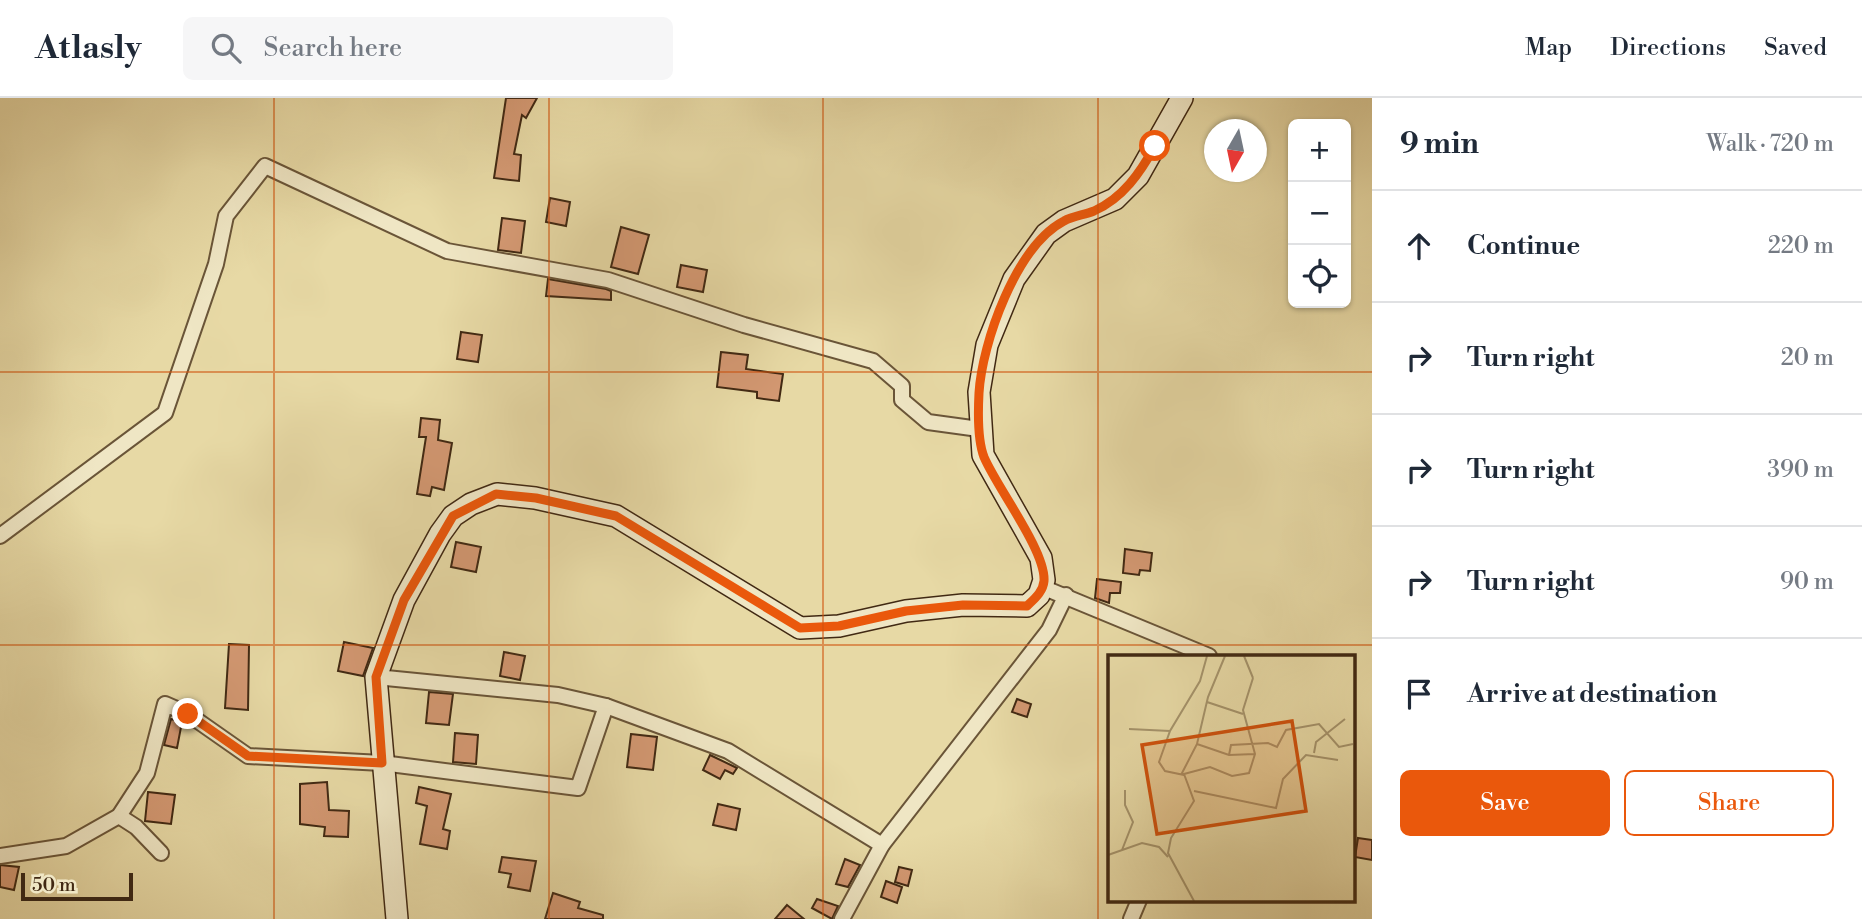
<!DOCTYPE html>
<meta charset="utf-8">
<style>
:root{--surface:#fff;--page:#f6f6f7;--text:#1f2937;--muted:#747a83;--line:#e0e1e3;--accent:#ea580c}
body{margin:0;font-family:"Libre Bodoni",serif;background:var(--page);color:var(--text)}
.controls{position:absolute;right:21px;top:21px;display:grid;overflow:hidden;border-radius:10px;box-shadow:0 2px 5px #0004}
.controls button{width:63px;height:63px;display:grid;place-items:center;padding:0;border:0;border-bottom:2px solid var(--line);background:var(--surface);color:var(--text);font:35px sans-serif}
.compass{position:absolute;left:1204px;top:21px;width:63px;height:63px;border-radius:50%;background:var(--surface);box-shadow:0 2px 5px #0004;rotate:189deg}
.scale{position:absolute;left:21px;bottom:18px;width:112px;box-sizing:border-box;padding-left:7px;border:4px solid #412913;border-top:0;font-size:19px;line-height:24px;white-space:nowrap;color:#412913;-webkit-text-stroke:5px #efe6c4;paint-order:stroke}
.stop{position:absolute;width:21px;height:21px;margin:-16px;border:5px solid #ea580c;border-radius:50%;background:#fff}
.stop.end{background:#ea580c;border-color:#fff;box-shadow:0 2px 7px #0008}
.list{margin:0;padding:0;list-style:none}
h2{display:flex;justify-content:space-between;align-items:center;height:91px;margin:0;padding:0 28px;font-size:30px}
h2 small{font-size:23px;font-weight:400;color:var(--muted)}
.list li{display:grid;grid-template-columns:46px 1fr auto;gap:21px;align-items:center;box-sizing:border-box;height:112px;padding:0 28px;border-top:2px solid var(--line)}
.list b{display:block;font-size:26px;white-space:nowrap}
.list em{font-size:23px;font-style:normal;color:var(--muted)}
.actions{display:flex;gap:14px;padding:21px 28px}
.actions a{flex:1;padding:16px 0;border:2px solid var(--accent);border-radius:10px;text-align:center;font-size:24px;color:var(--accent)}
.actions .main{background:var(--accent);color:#fff}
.icon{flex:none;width:38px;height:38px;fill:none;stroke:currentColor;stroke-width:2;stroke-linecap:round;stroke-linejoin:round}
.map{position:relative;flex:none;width:1372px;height:821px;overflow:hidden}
header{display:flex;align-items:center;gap:42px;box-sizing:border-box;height:98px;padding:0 35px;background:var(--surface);border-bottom:2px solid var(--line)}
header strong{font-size:33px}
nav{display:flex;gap:38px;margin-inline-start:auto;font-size:24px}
.search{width:490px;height:63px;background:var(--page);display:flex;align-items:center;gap:18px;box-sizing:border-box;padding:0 24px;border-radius:10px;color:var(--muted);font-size:26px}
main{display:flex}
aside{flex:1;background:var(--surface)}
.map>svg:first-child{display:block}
.building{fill:#d39872;stroke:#412913;stroke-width:2}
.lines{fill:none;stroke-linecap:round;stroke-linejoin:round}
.minor-casing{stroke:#6a5538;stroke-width:18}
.secondary-casing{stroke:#412913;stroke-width:24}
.minor{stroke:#efe6c4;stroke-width:14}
.secondary{stroke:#efe6c4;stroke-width:21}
.route{stroke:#ea580c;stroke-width:9}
.grid{fill:none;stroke:#cf520d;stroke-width:2;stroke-opacity:0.55}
.inset-road{fill:none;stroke:#a5936b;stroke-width:2}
.view{fill:#cf520d;fill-opacity:0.15;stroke:#cf520d;stroke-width:3.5}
.inset-edge{fill:none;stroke:#412913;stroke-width:3.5}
</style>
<header>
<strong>Atlasly</strong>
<div class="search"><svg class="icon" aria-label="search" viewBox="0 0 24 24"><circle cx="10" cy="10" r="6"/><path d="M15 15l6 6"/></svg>Search here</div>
<nav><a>Map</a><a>Directions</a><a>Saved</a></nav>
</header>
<main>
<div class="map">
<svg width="1372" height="821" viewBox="0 0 1372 821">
<rect width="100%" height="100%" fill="#e7d9a5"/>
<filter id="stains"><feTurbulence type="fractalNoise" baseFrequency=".00286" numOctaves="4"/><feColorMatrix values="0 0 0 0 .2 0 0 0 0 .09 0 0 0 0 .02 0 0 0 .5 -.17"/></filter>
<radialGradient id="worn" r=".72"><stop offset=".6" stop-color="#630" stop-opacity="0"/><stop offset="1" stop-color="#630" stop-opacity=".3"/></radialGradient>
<g class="building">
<path d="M 506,0 L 537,0 L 526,20 L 522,17 L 514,56 L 521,57 L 519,83 L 494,80 Z"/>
<path d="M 550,100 L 570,104 L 566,128 L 546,124 Z"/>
<path d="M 502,120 L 525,123 L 521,155 L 498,152 Z"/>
<path d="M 621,129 L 649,137 L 638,176 L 611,169 Z"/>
<path d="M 681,167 L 707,172 L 703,194 L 677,189 Z"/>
<path d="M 548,181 L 606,191 L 611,193 L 611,202 L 546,198 Z"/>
<path d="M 461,234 L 482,237 L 478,264 L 457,261 Z"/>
<path d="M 721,254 L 748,257 L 746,271 L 783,276 L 779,303 L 757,300 L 757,294 L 717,289 Z"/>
<path d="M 421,320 L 440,322 L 438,342 L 452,345 L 444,392 L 432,389 L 430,398 L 417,396 L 426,339 L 419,339 Z"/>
<path d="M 456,444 L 481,449 L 476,474 L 451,469 Z"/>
<path d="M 1125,451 L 1152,455 L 1150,473 L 1140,472 L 1139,477 L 1123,475 Z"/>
<path d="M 1097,481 L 1121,484 L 1120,495 L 1110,495 L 1109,505 L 1095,500 Z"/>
<path d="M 344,544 L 373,550 L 363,578 L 338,573 Z"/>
<path d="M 229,546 L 249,547 L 248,612 L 225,610 Z"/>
<path d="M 504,554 L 525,558 L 520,582 L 500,578 Z"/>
<path d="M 429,594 L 453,596 L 449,627 L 426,625 Z"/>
<path d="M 1017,601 L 1031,606 L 1027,619 L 1012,614 Z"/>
<path d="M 171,621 L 182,624 L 177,650 L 164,647 Z"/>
<path d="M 455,635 L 478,637 L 476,666 L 453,664 Z"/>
<path d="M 631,636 L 657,639 L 653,672 L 627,669 Z"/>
<path d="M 710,657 L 737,670 L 733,676 L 725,672 L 720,681 L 703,672 Z"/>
<path d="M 327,684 L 329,712 L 349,713 L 348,739 L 324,738 L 325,729 L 300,726 L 300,686 Z"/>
<path d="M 419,689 L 451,696 L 443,731 L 450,733 L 447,751 L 420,746 L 427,708 L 416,705 Z"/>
<path d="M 148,694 L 175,697 L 171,726 L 145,723 Z"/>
<path d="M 718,706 L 740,711 L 736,732 L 713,727 Z"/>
<path d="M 1358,740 L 1372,742 L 1372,762 L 1355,759 Z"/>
<path d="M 502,759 L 536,763 L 530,793 L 508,789 L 511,776 L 499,774 Z"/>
<path d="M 845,761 L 860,767 L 848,789 L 836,786 Z"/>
<path d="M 0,767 L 19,769 L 14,792 L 0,789 Z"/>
<path d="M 899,769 L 912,772 L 908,788 L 895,784 Z"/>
<path d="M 886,783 L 902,789 L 897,805 L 881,799 Z"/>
<path d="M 553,795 L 580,804 L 578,810 L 603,817 L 603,821 L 545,821 Z"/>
<path d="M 817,801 L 838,808 L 832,821 L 812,810 Z"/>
<path d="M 787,807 L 804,821 L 775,821 Z"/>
</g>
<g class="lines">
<defs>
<g id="minor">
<path d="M 0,438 L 165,315 L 216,166 L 226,118 L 265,68 L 447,153 L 608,182 L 744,227 L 873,263 L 902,288 L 902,302 L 928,324 L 979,331"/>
<path d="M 1042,489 L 1209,558"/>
<path d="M 376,579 L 558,597 L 606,608 L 728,653 L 882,747"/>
<path d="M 119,718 L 136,729 L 161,755"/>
<path d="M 0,758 L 66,748 L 119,718 L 147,675 L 165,606 L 188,616 L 248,658 L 382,665 L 578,690 L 606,608"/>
<path d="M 842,821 L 882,747 L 1049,532 L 1066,497"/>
<path d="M 1131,821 L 1139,802"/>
</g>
<path id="secondary" d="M 397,821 L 376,579 L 404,502 L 440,436 L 453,418 L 471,406 L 497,396 L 535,400 L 616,418 L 800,530 L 839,528 L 906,513 L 963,507 L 1027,508 L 1039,497 L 1044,482 L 1041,460 L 983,357 L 979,294 L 987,247 L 1014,181 L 1046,136 L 1064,123 L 1115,101 L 1138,78 L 1182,0"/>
</defs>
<use href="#minor" class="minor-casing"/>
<use href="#secondary" class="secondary-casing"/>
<use href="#minor" class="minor"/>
<use href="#secondary" class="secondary"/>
</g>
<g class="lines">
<path class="route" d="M 188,616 L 248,658 L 382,665 L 376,579 L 404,502 L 453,418 L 496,396 L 536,400 L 616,418 L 800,530 L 839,528 L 906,513 L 963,507 L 1027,508 C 1034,501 1043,494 1044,483 C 1046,453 997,390 984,359 C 977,341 978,314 979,295 C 982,245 1016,148 1064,123 C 1073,118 1084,117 1094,113 C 1123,100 1140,75 1155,48"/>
</g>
<path class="grid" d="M 274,0 L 274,821M 549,0 L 549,821M 823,0 L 823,821M 1098,0 L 1098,821M 0,274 L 1372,274M 0,547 L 1372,547"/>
<g transform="translate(1108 557)">
<rect width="247" height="247" fill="#e7d9a5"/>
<path class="inset-road" d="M 136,1 L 145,23M 99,47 L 135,59M 21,74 L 62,76M 89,89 L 121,100 L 147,99M 206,98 L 208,87 L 237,64M 121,100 L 123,90 L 160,88 L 169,92 L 178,75 L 211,69 L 231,92 L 245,89M 73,120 L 89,89 L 100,42 L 117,1M 76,120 L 57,116 L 51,107 L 62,76 L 92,26 L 99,1M 86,136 L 168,153 L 175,124 L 198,100 L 230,105M 14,195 L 25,167 L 17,150 L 17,135M 0,200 L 34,188 L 51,192 L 60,202M 86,246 L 60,198 L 63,183 L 86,146 L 76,119 L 102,112 L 124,121 L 141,118 L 147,99 L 135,55 L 145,23"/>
<path class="view" d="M 184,66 L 198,156 L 49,179 L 34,90 Z"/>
<rect width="247" height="247" class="inset-edge"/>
</g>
<rect width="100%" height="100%" filter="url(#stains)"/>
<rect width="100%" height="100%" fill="url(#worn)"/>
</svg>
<div class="controls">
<button>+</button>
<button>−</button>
<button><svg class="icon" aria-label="locate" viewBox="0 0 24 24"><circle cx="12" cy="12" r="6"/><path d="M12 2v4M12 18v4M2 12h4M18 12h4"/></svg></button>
</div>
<svg class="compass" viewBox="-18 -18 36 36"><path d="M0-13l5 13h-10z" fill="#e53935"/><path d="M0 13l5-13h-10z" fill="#747a83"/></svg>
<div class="scale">50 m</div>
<div class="stop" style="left:1155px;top:48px"></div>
<div class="stop end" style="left:188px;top:616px"></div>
</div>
<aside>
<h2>9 min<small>Walk · 720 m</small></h2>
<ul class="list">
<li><svg class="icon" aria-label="ahead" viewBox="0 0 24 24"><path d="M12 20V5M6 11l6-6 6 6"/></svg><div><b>Continue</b></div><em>220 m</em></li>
<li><svg class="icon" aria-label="right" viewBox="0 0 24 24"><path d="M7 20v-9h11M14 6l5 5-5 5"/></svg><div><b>Turn right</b></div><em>20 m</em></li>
<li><svg class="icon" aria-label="right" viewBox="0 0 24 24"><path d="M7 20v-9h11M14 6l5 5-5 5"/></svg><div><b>Turn right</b></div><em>390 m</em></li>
<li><svg class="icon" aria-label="right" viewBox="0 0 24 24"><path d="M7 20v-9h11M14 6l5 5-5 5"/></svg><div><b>Turn right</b></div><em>90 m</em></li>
<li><svg class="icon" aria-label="arrive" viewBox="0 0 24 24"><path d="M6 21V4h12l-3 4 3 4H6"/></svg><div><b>Arrive at destination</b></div></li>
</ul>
<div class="actions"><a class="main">Save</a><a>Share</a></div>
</aside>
</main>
